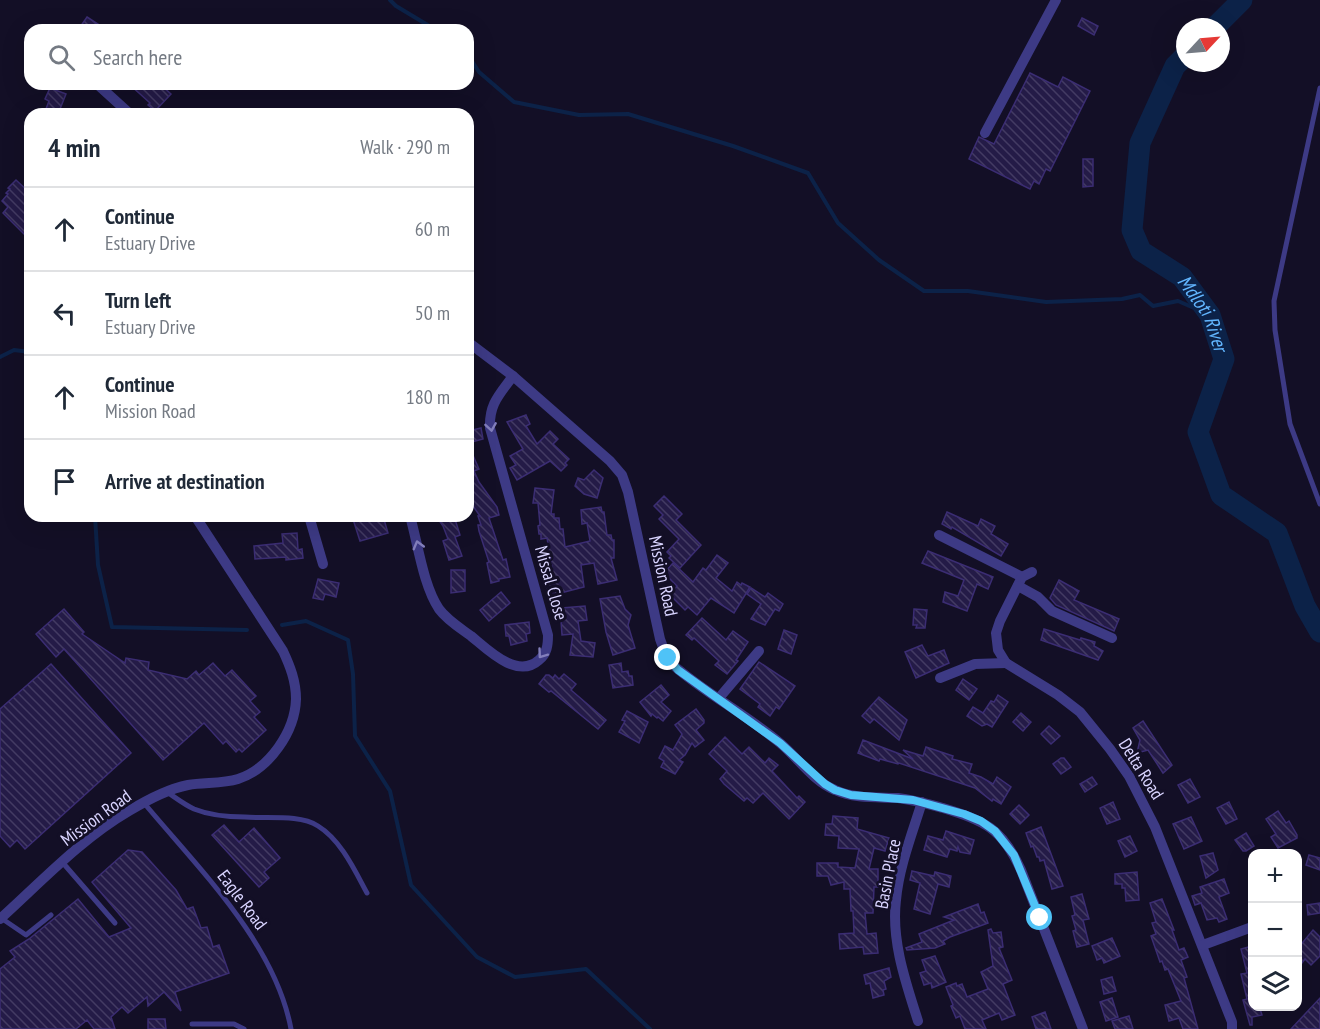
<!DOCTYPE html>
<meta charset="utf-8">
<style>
:root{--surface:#fff;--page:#f6f6f7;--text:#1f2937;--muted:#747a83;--line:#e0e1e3}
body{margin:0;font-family:"PT Sans Narrow",sans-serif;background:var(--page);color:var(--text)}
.controls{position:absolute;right:18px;bottom:18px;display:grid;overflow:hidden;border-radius:12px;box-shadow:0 6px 24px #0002}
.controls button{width:54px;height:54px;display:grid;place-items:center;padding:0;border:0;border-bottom:2px solid var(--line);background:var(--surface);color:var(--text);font:30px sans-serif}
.compass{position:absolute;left:1176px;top:18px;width:54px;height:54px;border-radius:50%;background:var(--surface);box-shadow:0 6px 24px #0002;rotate:64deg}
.stop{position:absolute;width:18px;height:18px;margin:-14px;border:4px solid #4fc3f7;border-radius:50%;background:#fff}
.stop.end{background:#4fc3f7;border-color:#fff;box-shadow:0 2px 6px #0008}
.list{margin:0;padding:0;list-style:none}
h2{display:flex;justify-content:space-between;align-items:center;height:78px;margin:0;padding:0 24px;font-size:26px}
h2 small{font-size:20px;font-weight:400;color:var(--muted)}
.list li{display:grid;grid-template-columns:39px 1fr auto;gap:18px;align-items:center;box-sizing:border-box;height:84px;padding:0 24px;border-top:2px solid var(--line)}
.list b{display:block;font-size:22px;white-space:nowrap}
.list p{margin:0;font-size:20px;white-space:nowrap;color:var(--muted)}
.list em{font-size:20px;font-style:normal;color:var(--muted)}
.icon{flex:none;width:33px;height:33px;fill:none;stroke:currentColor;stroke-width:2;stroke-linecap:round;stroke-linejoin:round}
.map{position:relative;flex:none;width:1320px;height:1029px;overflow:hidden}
.search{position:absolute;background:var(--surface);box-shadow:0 6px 24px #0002;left:24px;top:24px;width:450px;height:66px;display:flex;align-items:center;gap:15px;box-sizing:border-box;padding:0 21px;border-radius:18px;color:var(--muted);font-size:22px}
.panel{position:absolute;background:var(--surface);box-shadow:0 6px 24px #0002;left:24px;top:108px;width:450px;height:414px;border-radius:18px}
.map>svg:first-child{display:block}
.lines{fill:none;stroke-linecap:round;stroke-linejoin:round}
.stream{stroke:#0c2248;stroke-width:4}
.river{stroke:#0c2248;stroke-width:21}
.building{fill:url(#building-back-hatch);stroke:#3b2d73;stroke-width:1.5}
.service{stroke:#3d3a85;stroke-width:5}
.minor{stroke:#3d3a85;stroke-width:10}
.oneway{stroke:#837fbc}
.route{stroke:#4fc3f7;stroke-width:8}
.labels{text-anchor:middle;stroke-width:6;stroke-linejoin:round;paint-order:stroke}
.street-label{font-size:18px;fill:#d9d4ff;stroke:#130f26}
.water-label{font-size:20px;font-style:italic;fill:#62b6ff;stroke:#130f26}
</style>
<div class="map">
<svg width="1320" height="1029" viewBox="0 0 1320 1029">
<defs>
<pattern id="building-back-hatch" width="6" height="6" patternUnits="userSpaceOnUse" patternTransform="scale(1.5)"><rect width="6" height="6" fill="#241b47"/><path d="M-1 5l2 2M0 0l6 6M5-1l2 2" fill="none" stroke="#433b63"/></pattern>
</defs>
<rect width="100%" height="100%" fill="#130f26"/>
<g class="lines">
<g class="stream">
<path d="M 390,0 L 396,6 L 436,30"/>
<path d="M 468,55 L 479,72 L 514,102 L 579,115 L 628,114 L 733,146 L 808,173 L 838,223 L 879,260 L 924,291 L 968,291 L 1046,302 L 1122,299 L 1140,295 L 1153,306 L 1178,301 L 1210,315"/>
<path d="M 0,357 L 14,350 L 30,352"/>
<path d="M 95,516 L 98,565 L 112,627 L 247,630"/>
<path d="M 282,625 L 306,621 L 348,640 L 353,674 L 355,736 L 390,791 L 411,885 L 477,957 L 515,977 L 586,969 L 650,1029"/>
</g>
<g class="river">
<path d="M 1215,27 L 1242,0"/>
<path id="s1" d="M 1185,56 L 1175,66 L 1140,143 L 1132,230 L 1141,251 L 1182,277 L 1210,315 L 1224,359 L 1198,432 L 1221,495 L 1277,533 L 1305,606 L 1320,632"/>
</g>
</g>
<g class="building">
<path d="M 87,17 L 107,30 L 78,30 Z"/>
<path d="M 1082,18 L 1098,26 L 1094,35 L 1078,26 Z"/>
<path d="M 1030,73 L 1058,87 L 1063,77 L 1090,91 L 1050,171 L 1046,169 L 1039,184 L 1034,181 L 1030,189 L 969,159 L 979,137 L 994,144 Z"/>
<path d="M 129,84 L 160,84 L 171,94 L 155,111 L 148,105 L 150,103 Z"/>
<path d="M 50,88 L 66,94 L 58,114 L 44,114 L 49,101 L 45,99 Z"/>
<path d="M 1083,159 L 1093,159 L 1093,186 L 1083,187 Z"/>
<path d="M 16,180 L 30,193 L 30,240 L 3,213 L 8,207 L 2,201 L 8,194 L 6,193 L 10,189 L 8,188 Z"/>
<path d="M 526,415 L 530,424 L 526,426 L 537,444 L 550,431 L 558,439 L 553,444 L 569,459 L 565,463 L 567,465 L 561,471 L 550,461 L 517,480 L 510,468 L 516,465 L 510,456 L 523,449 L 507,422 Z"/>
<path d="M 481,428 L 483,439 L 468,443 L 468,431 Z"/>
<path d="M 468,444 L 479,469 L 474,471 L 479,482 L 497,507 L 499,515 L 489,518 L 503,560 L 506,559 L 510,577 L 499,579 L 499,581 L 491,583 L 487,563 L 489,562 L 479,531 L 478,525 L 481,525 L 478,516 L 480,516 L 468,499 Z"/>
<path d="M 594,470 L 603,478 L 597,498 L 584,494 L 575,486 L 578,478 L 584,480 Z"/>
<path d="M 535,488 L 554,490 L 551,514 L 554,514 L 554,518 L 559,518 L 560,529 L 563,529 L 565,547 L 590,541 L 587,523 L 582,524 L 581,510 L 601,507 L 602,512 L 604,512 L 607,535 L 611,535 L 612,540 L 614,540 L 614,558 L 611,558 L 617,580 L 598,584 L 594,563 L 581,565 L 584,587 L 549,596 L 545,582 L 554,580 L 547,538 L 541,539 L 541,534 L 539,534 L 538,526 L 540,525 L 538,503 L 533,503 Z"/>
<path d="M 664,496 L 682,514 L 676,520 L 701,545 L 680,568 L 669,558 L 671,556 L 667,552 L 679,539 L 659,519 L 663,515 L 654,506 Z"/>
<path d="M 947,512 L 978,526 L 981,519 L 995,526 L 991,534 L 1008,544 L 1001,556 L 952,527 L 951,529 L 942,524 Z"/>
<path d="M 352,516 L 383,516 L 388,533 L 360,541 Z"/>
<path d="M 436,516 L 454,516 L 460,535 L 455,537 L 462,556 L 449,560 L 443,541 L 448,539 L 443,526 Z"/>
<path d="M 297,533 L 298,550 L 302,549 L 303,558 L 286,560 L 286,557 L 255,559 L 254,546 L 283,543 L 282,534 Z"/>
<path d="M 928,551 L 993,577 L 988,589 L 977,584 L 967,611 L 943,602 L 945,592 L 958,596 L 964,580 L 922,563 Z"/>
<path d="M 717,555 L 728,563 L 716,578 L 732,591 L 737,582 L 741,585 L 742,583 L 750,587 L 734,613 L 711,598 L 697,615 L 688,607 L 685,610 L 670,595 L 677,586 L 664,573 L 673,563 L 693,582 L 703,568 L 706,570 Z"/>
<path d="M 451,570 L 465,570 L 465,591 L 451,593 Z"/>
<path d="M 318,579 L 339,583 L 336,597 L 325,594 L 323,600 L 313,598 Z"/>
<path d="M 1059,580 L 1079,591 L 1074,600 L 1119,619 L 1114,631 L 1056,605 L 1050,598 Z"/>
<path d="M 751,588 L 765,597 L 768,593 L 783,604 L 779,611 L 775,609 L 765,625 L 751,619 L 761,604 L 747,594 Z"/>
<path d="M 501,592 L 510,603 L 489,621 L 480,610 Z"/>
<path d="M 620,596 L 625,609 L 631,615 L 628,625 L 635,648 L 613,655 L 606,632 L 600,599 Z"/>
<path d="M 585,606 L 587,620 L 578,621 L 581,641 L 595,643 L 593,657 L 570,655 L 573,634 L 562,635 L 561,620 L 564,620 L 562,608 Z"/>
<path d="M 64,609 L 84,632 L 82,634 L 125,663 L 126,658 L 149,662 L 148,670 L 187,679 L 196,671 L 199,675 L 213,663 L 225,676 L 232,670 L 256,696 L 250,701 L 260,712 L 254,717 L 266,730 L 242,752 L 239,749 L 236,752 L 226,741 L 223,744 L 204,723 L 163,760 L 64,649 L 56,657 L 36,634 Z"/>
<path d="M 914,609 L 927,610 L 925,628 L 916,628 L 917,625 L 913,625 Z"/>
<path d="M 702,618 L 726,640 L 733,631 L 748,642 L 736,660 L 738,661 L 727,674 L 715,665 L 719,661 L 694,638 L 692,640 L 686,635 Z"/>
<path d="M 529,622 L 530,633 L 526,634 L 527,641 L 511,645 L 509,636 L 506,636 L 505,625 Z"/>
<path d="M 1044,629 L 1080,640 L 1081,638 L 1095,642 L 1094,646 L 1103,651 L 1098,660 L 1041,640 Z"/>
<path d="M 784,630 L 797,635 L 791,654 L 778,649 Z"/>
<path d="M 922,645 L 928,656 L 944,650 L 949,663 L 916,678 L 905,652 Z"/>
<path d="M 759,662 L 795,686 L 779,709 L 776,707 L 770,716 L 758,707 L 760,704 L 740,689 Z"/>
<path d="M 621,663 L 622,672 L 628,671 L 629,676 L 632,676 L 633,685 L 613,688 L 609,665 Z"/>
<path d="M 51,664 L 131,753 L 25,849 L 17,840 L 10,847 L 0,836 L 0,709 Z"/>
<path d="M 564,674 L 576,684 L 571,690 L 606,720 L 598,729 L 551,691 L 549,692 L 539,684 L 546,675 L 549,675 L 553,678 L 555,675 L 559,679 Z"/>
<path d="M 963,679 L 977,689 L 969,700 L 956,690 Z"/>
<path d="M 661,685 L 669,695 L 661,702 L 671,711 L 663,721 L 658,717 L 657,718 L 652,714 L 651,716 L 640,702 Z"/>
<path d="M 998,695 L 1008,702 L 992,727 L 987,724 L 982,726 L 967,716 L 973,707 L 983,713 L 991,701 L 994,702 Z"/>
<path d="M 879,697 L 907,720 L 899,740 L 874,719 L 870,723 L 862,716 Z"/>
<path d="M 696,709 L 704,720 L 704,723 L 696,730 L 704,740 L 695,747 L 692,743 L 685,755 L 679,760 L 683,762 L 675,774 L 661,767 L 664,761 L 659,758 L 665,746 L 673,750 L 682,734 L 675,725 Z"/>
<path d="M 627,711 L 648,722 L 639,743 L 619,732 L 625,721 L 622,720 Z"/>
<path d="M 1021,713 L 1031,722 L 1023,731 L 1013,722 Z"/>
<path d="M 1143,721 L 1172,765 L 1163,773 L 1148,750 L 1137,753 L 1140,740 L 1133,728 Z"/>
<path d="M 1049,726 L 1060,736 L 1051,744 L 1041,734 Z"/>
<path d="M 725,737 L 742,754 L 749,747 L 765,763 L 769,758 L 778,765 L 772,771 L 797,798 L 799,796 L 805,802 L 789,819 L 763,793 L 753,803 L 747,798 L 744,801 L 724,784 L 720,779 L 727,771 L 709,754 Z"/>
<path d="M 863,740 L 913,759 L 903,750 L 923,756 L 926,747 L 953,756 L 952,759 L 972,764 L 969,773 L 981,777 L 993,784 L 997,777 L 1011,787 L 1001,804 L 993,799 L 992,801 L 975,788 L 899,763 L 898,764 L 880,759 L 879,761 L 858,753 Z"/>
<path d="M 1061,758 L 1064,758 L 1071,767 L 1061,774 L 1053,764 Z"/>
<path d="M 1092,777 L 1097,784 L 1085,792 L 1080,784 Z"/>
<path d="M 1190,779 L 1200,797 L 1188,803 L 1178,785 Z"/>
<path d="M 1113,802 L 1120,819 L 1107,824 L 1100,808 Z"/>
<path d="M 1229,802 L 1237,819 L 1226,824 L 1217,808 Z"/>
<path d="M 1019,805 L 1029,815 L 1020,824 L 1010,814 Z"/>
<path d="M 1278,811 L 1286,823 L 1289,821 L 1297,835 L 1297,838 L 1278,848 L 1271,837 L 1276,834 L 1266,819 Z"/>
<path d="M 833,816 L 858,818 L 857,829 L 889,838 L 885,851 L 874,848 L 869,869 L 878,869 L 878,887 L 874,887 L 873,913 L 865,913 L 867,934 L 876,933 L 878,953 L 864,954 L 863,947 L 840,949 L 839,934 L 854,933 L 853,911 L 851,911 L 850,889 L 844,889 L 844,882 L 831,885 L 828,876 L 817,876 L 817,863 L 838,863 L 838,867 L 855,868 L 859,849 L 838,848 L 839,836 L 825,835 L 826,824 L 832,824 Z"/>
<path d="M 1191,817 L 1202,841 L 1184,849 L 1173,824 Z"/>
<path d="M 224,825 L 239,842 L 254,828 L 280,858 L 264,872 L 269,878 L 259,887 L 212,835 Z"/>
<path d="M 1041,827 L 1063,886 L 1052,889 L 1044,860 L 1040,861 L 1039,857 L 1037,857 L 1033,846 L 1031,847 L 1026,833 Z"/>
<path d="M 946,831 L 974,840 L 970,854 L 960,852 L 958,847 L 957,851 L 950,849 L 947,857 L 924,850 L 928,836 L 943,840 Z"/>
<path d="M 1246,833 L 1254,846 L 1246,851 L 1243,851 L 1235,840 Z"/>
<path d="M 1130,836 L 1137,851 L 1125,857 L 1118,841 Z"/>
<path d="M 128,850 L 142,852 L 176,890 L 187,909 L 193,907 L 201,928 L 207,927 L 213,947 L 219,945 L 229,973 L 175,992 L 181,1011 L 164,992 L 148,1006 L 147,997 L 128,1013 L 122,1007 L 111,1017 L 115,1029 L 94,1029 L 87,1020 L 76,1029 L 0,1029 L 0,969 L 15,957 L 10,951 L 29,939 L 78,899 L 109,937 L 131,928 L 92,882 Z"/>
<path d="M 1213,853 L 1218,870 L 1206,878 L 1200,856 Z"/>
<path d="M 1309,855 L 1320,858 L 1320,870 L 1306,865 Z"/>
<path d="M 912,871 L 934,876 L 935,872 L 951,876 L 949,887 L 938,884 L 930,914 L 914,909 L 920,883 L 910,880 Z"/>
<path d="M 1137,872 L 1139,900 L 1126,901 L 1125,888 L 1122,888 L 1122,884 L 1115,884 L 1115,874 Z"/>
<path d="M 1224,879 L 1229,893 L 1219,897 L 1227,919 L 1219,922 L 1217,918 L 1207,920 L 1201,903 L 1195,905 L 1192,896 L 1202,893 L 1200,887 Z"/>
<path d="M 1082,894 L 1089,919 L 1083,920 L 1089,944 L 1077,947 L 1073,931 L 1076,930 L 1072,916 L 1075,915 L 1071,897 Z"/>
<path d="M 1162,899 L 1174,930 L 1172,930 L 1179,950 L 1184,948 L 1188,957 L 1181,960 L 1187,977 L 1184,978 L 1198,1029 L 1183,1029 L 1179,1018 L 1169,1021 L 1165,1005 L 1181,1001 L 1168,969 L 1165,970 L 1162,961 L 1160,962 L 1151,936 L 1156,934 L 1152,923 L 1156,922 L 1150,903 Z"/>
<path d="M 1320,903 L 1320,913 L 1308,915 L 1307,905 Z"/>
<path d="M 978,904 L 981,913 L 984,912 L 988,923 L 950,937 L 943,941 L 945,944 L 935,948 L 907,950 L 906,948 L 922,942 L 919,934 L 954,920 L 944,917 Z"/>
<path d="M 991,929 L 993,933 L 1001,932 L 1003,947 L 999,948 L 1012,980 L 1003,984 L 1015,1015 L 1002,1020 L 999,1013 L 982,1020 L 986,1029 L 965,1029 L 960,1016 L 956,1018 L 951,1006 L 953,1005 L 946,987 L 956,983 L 957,986 L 962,984 L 967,997 L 988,989 L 981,972 L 993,966 L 988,930 Z"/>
<path d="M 1313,930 L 1320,937 L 1320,956 L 1311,965 L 1305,959 L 1298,968 L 1298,948 Z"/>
<path d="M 1112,938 L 1120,956 L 1104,963 L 1102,958 L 1097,960 L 1092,946 Z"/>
<path d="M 1252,946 L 1252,1006 L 1259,1006 L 1262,1015 L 1252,1017 L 1252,1025 L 1250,1025 L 1243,1000 L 1247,999 L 1241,974 L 1247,973 L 1241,949 Z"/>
<path d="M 935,956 L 946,982 L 932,988 L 931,983 L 924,985 L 920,973 L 926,971 L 922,960 Z"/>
<path d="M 889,968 L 891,977 L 884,981 L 886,989 L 883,990 L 884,995 L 873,998 L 870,983 L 866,984 L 864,975 Z"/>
<path d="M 1112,977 L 1116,991 L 1104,994 L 1101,980 Z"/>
<path d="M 1112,998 L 1118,1017 L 1106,1021 L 1100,1002 Z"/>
<path d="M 1320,998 L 1320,1029 L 1291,1029 Z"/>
<path d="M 1045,1012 L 1051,1029 L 1036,1029 L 1032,1017 Z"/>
<path d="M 1129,1016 L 1133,1029 L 1115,1029 L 1112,1021 Z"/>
<path d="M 148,1019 L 165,1019 L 166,1029 L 148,1029 Z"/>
</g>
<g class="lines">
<g class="service">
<path d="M 1320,88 L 1274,301 L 1275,330 L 1290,424 L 1320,504"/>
<path d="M 167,792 C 176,798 185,805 194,809 C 209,815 230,817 245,817 C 267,819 299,814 318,826 C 341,840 355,871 367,893"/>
<path d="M 144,803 C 199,869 275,943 291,1029"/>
<path d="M 63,863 L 115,923"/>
<path d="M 1,918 L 26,935 L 51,915"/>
<path d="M 192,1024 L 234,1024 L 244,1029"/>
</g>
<g class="minor">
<path d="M 97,84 L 130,114"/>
<path d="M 985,133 L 1056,0"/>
<path d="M 468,342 L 513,376 L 610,461 L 622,475 L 628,492 L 660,639 L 664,650 L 673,665 C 706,694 746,714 780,743 C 798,758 813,781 835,790 C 855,799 877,797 898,798 C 914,800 928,804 943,808 C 985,821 1002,828 1021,870 L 1083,1029"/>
<path d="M 309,516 L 323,564"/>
<path d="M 410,516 C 418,544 423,585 439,609 C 447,620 460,628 471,636 C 487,649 517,680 539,660 C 547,654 548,645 548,635 L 490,428 C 489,404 499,395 513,376"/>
<path d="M 939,535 L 1022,577"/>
<path d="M 1032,572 L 1022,577 L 1000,621 L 996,633 L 998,650 L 1006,663 L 1058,695 L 1080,712 L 1110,749 L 1129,776 L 1155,827 L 1232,1022 L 1232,1029"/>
<path d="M 1018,586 L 1038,597 L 1052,611 L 1112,638"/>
<path d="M 940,678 L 975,664 L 1006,663"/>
<path d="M 719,698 L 759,651"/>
<path d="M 0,919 C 41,882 81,839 129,811 C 147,800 168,789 188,785 C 204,782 222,784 238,779 C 269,769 295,732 296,699 C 296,681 290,666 283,651 L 195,516"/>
<path d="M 1203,945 L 1252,927"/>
<path d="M 918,1021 C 906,983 891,941 896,900 C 899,867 912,834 922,802"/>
</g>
</g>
<defs><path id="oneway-chevron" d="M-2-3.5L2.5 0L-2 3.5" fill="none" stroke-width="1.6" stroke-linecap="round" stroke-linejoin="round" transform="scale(1.5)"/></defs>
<g class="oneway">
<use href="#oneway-chevron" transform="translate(491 427) rotate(81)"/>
<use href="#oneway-chevron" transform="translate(418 545) rotate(-105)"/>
<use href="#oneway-chevron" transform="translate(542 654) rotate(126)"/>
</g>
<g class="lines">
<path class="route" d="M 668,658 L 678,670 L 780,743 L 825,784 L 835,790 L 851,795 L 913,800 L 964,814 L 981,821 L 995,831 L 1014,855 L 1040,918"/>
</g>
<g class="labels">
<g class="street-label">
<text transform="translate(663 576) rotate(78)" y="6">Mission Road</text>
<text transform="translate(551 583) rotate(74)" y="6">Missal Close</text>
<text transform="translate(1141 769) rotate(58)" y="6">Delta Road</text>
<text transform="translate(96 818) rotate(-36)" y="6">Mission Road</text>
<text transform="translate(888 874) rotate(-79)" y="6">Basin Place</text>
<text transform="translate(242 900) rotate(53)" y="6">Eagle Road</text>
</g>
<g class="water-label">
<text dy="7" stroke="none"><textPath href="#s1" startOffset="300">Mdloti River</textPath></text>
</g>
</g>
</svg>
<div class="controls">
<button>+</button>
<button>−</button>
<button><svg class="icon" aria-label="layers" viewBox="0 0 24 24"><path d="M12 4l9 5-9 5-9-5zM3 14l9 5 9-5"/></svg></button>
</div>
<svg class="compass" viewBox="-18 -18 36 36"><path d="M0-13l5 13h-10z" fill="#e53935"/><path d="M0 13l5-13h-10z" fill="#747a83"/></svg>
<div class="stop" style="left:1040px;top:918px"></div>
<div class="stop end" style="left:668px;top:658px"></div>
<div class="search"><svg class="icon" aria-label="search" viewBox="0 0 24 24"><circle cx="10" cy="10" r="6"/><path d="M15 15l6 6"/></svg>Search here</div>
<section class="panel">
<h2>4 min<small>Walk · 290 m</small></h2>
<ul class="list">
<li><svg class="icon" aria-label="ahead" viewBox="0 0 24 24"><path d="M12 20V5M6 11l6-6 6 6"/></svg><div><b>Continue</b><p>Estuary Drive</p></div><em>60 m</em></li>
<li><svg class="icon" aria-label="left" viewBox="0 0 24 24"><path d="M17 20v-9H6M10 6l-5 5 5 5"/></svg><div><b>Turn left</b><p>Estuary Drive</p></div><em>50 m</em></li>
<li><svg class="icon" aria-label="ahead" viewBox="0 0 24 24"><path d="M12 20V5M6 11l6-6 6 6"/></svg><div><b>Continue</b><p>Mission Road</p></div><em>180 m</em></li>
<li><svg class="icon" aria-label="arrive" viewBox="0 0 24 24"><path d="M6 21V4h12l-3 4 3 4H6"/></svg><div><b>Arrive at destination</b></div></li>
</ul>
</section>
</div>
